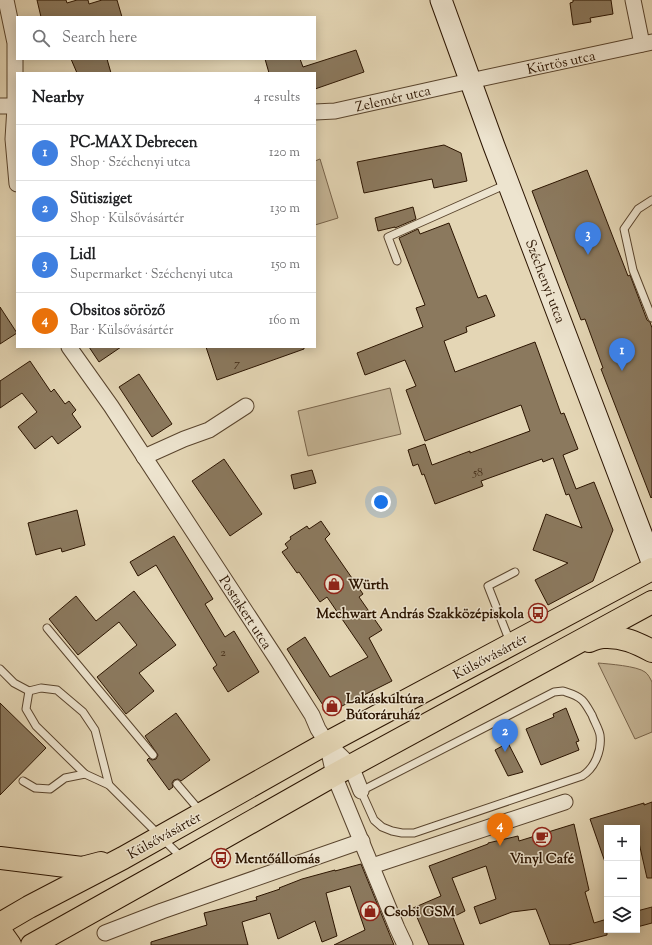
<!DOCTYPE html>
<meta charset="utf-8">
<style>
:root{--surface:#fff;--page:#f2f2f2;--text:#202124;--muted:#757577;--line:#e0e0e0;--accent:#8f2418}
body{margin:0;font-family:"Sorts Mill Goudy",serif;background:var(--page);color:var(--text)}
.controls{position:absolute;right:12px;bottom:12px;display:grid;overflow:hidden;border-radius:0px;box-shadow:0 2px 10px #0003}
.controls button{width:36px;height:36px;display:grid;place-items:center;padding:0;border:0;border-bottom:1px solid var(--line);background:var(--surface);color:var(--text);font:20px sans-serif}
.you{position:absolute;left:381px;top:502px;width:14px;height:14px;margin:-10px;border:3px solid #fff;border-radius:50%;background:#1a73e8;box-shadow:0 0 0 6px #1a73e833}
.badge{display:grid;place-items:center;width:26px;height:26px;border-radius:50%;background:var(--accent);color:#fff;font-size:13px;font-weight:700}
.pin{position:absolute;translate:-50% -33px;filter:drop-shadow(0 1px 2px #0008)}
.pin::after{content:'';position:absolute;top:21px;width:14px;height:12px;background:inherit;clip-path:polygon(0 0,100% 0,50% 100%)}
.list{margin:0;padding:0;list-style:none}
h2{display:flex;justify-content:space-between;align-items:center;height:52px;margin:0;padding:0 16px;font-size:17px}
h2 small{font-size:13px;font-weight:400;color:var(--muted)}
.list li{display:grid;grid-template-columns:26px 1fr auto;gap:12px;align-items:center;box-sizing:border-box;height:56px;padding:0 16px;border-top:1px solid var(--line)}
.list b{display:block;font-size:15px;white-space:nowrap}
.list p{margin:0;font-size:13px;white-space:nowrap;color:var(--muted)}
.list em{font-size:13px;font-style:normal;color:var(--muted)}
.icon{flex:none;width:22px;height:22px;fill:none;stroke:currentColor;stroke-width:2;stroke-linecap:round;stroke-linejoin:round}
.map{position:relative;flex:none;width:652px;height:945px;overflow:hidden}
.search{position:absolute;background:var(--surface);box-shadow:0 2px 10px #0003;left:16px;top:16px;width:300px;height:44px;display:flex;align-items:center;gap:10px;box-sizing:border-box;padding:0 14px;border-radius:0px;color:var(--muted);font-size:15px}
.panel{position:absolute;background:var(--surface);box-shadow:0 2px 10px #0003;left:16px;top:72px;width:300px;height:276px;border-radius:0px}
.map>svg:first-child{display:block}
.green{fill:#c5b596;stroke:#78644b}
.building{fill:#8b795e;stroke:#2b1400}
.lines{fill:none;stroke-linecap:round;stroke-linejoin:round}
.lane-casing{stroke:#59442d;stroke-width:9}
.street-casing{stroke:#59442d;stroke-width:17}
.secondary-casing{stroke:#2b1400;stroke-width:23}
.primary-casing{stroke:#2b1400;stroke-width:24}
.lane{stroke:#ede4cf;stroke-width:7}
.street{stroke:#ede4cf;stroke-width:15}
.secondary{stroke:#ede4cf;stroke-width:21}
.primary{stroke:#e4d6b5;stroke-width:22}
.labels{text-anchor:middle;stroke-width:3;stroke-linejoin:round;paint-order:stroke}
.number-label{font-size:12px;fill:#432d18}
.street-label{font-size:14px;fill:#2b1400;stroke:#ede4cf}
.poi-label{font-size:14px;font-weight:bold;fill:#2b1400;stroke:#ede4cf;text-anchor:start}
</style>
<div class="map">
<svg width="652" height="945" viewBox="0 0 652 945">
<rect width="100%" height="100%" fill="#e4d6b5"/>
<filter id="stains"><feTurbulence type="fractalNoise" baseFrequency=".005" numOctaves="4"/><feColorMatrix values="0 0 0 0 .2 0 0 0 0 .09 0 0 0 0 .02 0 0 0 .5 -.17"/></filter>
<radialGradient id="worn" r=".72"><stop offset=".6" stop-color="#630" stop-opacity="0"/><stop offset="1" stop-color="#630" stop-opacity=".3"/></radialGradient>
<g class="green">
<path d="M 320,159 L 338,218 L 315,225 L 315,161 Z"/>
<path d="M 390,388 L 401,434 L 308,456 L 298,411 Z"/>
<path d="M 598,663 C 609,664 637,666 645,672 C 648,674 650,678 652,682 L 652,732 L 635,739 Z"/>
</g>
<g class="building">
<path d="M 37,0 L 66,0 L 67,3 L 77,0 L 88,0 L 89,4 L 102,0 L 117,0 L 122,17 L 41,17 Z"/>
<path d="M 573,0 L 611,0 L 613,14 L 590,18 L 591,22 L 573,25 L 570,3 L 573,2 Z"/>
<path d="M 356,50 L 364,72 L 315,89 L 315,73 L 269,73 L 265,59 L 300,59 L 303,67 Z"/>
<path d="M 71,59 L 107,59 L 111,73 L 77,73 Z"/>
<path d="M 444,145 L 461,153 L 467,181 L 434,188 L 432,179 L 364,193 L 357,162 Z"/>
<path d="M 587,170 L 628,276 L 630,275 L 647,320 L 650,322 L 652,328 L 652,497 L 651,498 L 601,369 L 603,368 L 585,319 L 581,320 L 532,191 Z"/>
<path d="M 413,207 L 416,219 L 395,228 L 395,227 L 378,231 L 375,218 Z"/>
<path d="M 449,223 L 478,298 L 486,295 L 495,316 L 466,327 L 467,332 L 444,341 L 455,372 L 535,342 L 561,414 L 564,413 L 578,449 L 563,455 L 576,489 L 594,482 L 613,530 L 593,581 L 548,605 L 535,580 L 568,563 L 533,550 L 546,514 L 582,528 L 569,494 L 566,495 L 553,458 L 543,462 L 542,459 L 481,481 L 483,486 L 435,504 L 424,474 L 422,475 L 418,464 L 413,466 L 408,450 L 425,444 L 432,465 L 470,451 L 470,453 L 530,431 L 521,405 L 425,441 L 406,390 L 416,386 L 405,360 L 365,375 L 357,353 L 423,327 L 416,308 L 425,305 L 399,238 L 418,229 L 420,234 Z"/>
<path d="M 0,307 L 17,333 L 0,344 Z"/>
<path d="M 89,347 L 121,347 L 99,362 Z"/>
<path d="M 206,347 L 304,347 L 304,349 L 217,380 Z"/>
<path d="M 30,361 L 51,392 L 54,389 L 65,404 L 69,401 L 76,410 L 72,414 L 81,427 L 58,444 L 52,436 L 35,449 L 18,427 L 37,412 L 22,393 L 0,408 L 0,381 Z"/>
<path d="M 139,374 L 172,424 L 152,437 L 119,387 Z"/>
<path d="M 224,459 L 262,514 L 230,536 L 192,481 Z"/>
<path d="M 312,470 L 316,483 L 294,489 L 291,475 Z"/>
<path d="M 77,510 L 85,545 L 62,552 L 61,548 L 36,555 L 28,523 Z"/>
<path d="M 321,521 L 330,534 L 325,539 L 363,594 L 359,597 L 382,630 L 369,638 L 392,681 L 328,713 L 287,649 L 305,637 L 330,677 L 368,657 L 327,597 L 320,602 L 299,572 L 297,573 L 282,552 L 288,548 L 285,544 L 291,539 L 290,537 L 307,526 L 309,529 Z"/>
<path d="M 174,536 L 213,599 L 205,604 L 225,637 L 234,631 L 259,672 L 228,692 L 213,668 L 217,665 L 156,565 L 138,576 L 130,562 Z"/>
<path d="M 134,591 L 176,645 L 139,673 L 154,691 L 126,714 L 97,677 L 137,645 L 119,622 L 78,655 L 49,619 L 76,596 L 96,621 Z"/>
<path d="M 0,703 L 46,748 L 0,795 Z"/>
<path d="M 566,708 L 579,741 L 576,742 L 579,750 L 541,765 L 526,729 L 554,717 L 553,714 Z"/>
<path d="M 176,713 L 210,760 L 181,781 L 178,779 L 174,780 L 172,783 L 173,787 L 169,790 L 147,760 L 149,758 L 152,760 L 156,759 L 158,755 L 145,736 Z"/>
<path d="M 508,743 L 523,772 L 508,776 L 495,750 Z"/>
<path d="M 652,802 L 652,878 L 647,878 L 637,834 L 637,828 L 607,828 L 607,862 L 605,862 L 590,819 L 644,803 L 644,805 Z"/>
<path d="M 574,824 L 589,890 L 585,892 L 594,923 L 607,919 L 607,935 L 568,945 L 550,945 L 536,909 L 512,912 L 480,924 L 474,907 L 496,899 L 486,866 L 452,878 L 465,911 L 453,917 L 464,945 L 429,945 L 413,908 L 441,896 L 429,866 L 488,844 L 488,843 L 518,836 L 519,841 Z"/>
<path d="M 361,864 L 394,945 L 334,945 L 365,930 L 350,886 L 326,893 L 337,936 L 322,942 L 315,921 L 278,939 L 270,913 L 242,922 L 248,945 L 151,945 L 151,942 L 207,925 L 204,913 L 257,900 L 256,897 L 280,889 L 279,888 L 302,879 L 335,870 L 335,871 Z"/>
<path d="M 652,907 L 652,923 L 637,927 L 637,911 Z"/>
</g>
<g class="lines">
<defs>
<g id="lane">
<path d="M 652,200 L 638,209 L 624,229 L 633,270 L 652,318"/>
<path d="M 397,261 L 388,237 L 507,184"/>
<path d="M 47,628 L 153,755"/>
<path d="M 510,642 L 488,586 L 515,572"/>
<path d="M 0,669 L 14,683 L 29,691"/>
<path d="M 563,691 C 569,693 577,695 582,700 C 586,704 589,710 592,715 C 594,721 599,729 600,735 C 602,750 595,768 582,776 L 414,833 L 402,833 L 392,831 L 382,827 L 374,820 L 361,791 L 554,692 Z"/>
<path d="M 85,774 L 36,726 L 26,709 L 29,691 L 41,688 L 57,690 L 83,712 L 95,730 L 109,785"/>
<path d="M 23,781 L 35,788 L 50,789 L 65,778 L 85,774 L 109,785 L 182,858"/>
<path d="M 177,784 L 200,811"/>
</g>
<g id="street">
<path d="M 6,0 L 15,43 L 15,107 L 13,139 L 17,184"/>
<path d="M 633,0 L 642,44"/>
<path d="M 0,106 L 17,106"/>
<path d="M 315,112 L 335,111 L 470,81 L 652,42"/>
<path d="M 69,347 L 111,406 L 278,661 L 312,715 L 318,729 L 327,743 L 334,775 L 397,928 L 405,945"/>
<path d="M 144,457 L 184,439 L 209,430 L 246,406"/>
<path d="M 327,743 L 351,766 L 361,791"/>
<path d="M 372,866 L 565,802"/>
<path d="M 105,933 L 162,911 L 362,841"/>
</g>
<path id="secondary" d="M 441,0 L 494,146 L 652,562"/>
<g id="primary">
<path d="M 589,641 C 594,639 599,637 604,637 C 622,636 637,643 652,651"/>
<path d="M 0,858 L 82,868 L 101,863"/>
<path d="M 0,924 L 29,907 L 123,858 L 327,743 L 652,569"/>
<path d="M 0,931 L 10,945"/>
<path d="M 32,945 L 184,860 L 334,775 L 652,602"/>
</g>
</defs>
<use href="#lane" class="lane-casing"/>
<use href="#street" class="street-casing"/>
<use href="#secondary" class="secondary-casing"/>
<use href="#primary" class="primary-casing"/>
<use href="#lane" class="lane"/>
<use href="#street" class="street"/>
<use href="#secondary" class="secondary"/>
<use href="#primary" class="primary"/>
</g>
<defs>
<symbol id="shop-ring" viewBox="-11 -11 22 22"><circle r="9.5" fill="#ede4cf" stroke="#8f2418" stroke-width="1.5"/><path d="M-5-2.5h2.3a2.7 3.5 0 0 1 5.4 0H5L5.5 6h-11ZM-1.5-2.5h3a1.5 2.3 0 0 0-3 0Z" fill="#8f2418"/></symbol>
<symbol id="bus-ring" viewBox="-11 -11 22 22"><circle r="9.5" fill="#ede4cf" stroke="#8f2418" stroke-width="1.5"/><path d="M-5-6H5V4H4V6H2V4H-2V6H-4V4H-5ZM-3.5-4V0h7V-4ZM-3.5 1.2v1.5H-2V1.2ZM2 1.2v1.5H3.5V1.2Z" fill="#8f2418"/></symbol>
<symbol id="cafe-ring" viewBox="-11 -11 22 22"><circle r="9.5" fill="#ede4cf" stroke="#8f2418" stroke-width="1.5"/><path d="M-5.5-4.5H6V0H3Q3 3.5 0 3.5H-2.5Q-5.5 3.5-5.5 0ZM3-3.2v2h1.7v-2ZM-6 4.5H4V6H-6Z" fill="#8f2418"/></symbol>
</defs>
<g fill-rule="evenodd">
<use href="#shop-ring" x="323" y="573" width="22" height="22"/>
<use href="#bus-ring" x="527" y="602" width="22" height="22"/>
<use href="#shop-ring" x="321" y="695" width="22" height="22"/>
<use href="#cafe-ring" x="531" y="826" width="22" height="22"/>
<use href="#bus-ring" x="210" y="847" width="22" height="22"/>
<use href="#shop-ring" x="359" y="900" width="22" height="22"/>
</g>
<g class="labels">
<g class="number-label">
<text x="237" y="367">7</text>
<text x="478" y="476">58</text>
<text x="223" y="656">2</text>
</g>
<g class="street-label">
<text transform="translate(561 62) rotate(-12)" y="5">Kürtös utca</text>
<text transform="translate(393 98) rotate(-13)" y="5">Zelemér utca</text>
<text transform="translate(546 281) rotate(69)" y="5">Széchenyi utca</text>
<text transform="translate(246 612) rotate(57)" y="5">Postakert utca</text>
<text transform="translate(490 656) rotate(-28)" y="5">Külsővásártér</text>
<text transform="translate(164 835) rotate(-29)" y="5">Külsővásártér</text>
</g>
<g class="poi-label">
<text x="348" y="589">Würth</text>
<text x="524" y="618" text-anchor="end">Mechwart András Szakközépiskola</text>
<text x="346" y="703">Lakáskultúra<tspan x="346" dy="16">Bútoráruház</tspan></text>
<text x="235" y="863">Mentőállomás</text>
<text x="542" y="863" text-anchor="middle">Vinyl Café</text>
<text x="384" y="916">Csobi GSM</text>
</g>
</g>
<rect width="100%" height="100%" filter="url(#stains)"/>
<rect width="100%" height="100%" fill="url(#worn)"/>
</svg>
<div class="controls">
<button>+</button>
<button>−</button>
<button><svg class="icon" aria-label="layers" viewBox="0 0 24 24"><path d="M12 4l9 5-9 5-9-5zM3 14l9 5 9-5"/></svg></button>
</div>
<div class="you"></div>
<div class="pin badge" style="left:622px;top:371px;background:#3f7fe0">1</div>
<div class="pin badge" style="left:505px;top:752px;background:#3f7fe0">2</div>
<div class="pin badge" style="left:588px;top:255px;background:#3f7fe0">3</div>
<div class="pin badge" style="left:500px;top:846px;background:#e8710a">4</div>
<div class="search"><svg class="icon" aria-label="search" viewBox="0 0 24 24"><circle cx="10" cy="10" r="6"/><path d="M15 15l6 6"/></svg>Search here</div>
<section class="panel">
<h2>Nearby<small>4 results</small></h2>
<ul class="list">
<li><span class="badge" style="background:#3f7fe0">1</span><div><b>PC-MAX Debrecen</b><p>Shop · Széchenyi utca</p></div><em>120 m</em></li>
<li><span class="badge" style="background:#3f7fe0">2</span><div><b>Sütisziget</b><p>Shop · Külsővásártér</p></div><em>130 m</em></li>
<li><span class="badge" style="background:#3f7fe0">3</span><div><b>Lidl</b><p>Supermarket · Széchenyi utca</p></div><em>150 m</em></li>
<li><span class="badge" style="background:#e8710a">4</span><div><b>Obsitos söröző</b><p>Bar · Külsővásártér</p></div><em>160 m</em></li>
</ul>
</section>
</div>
